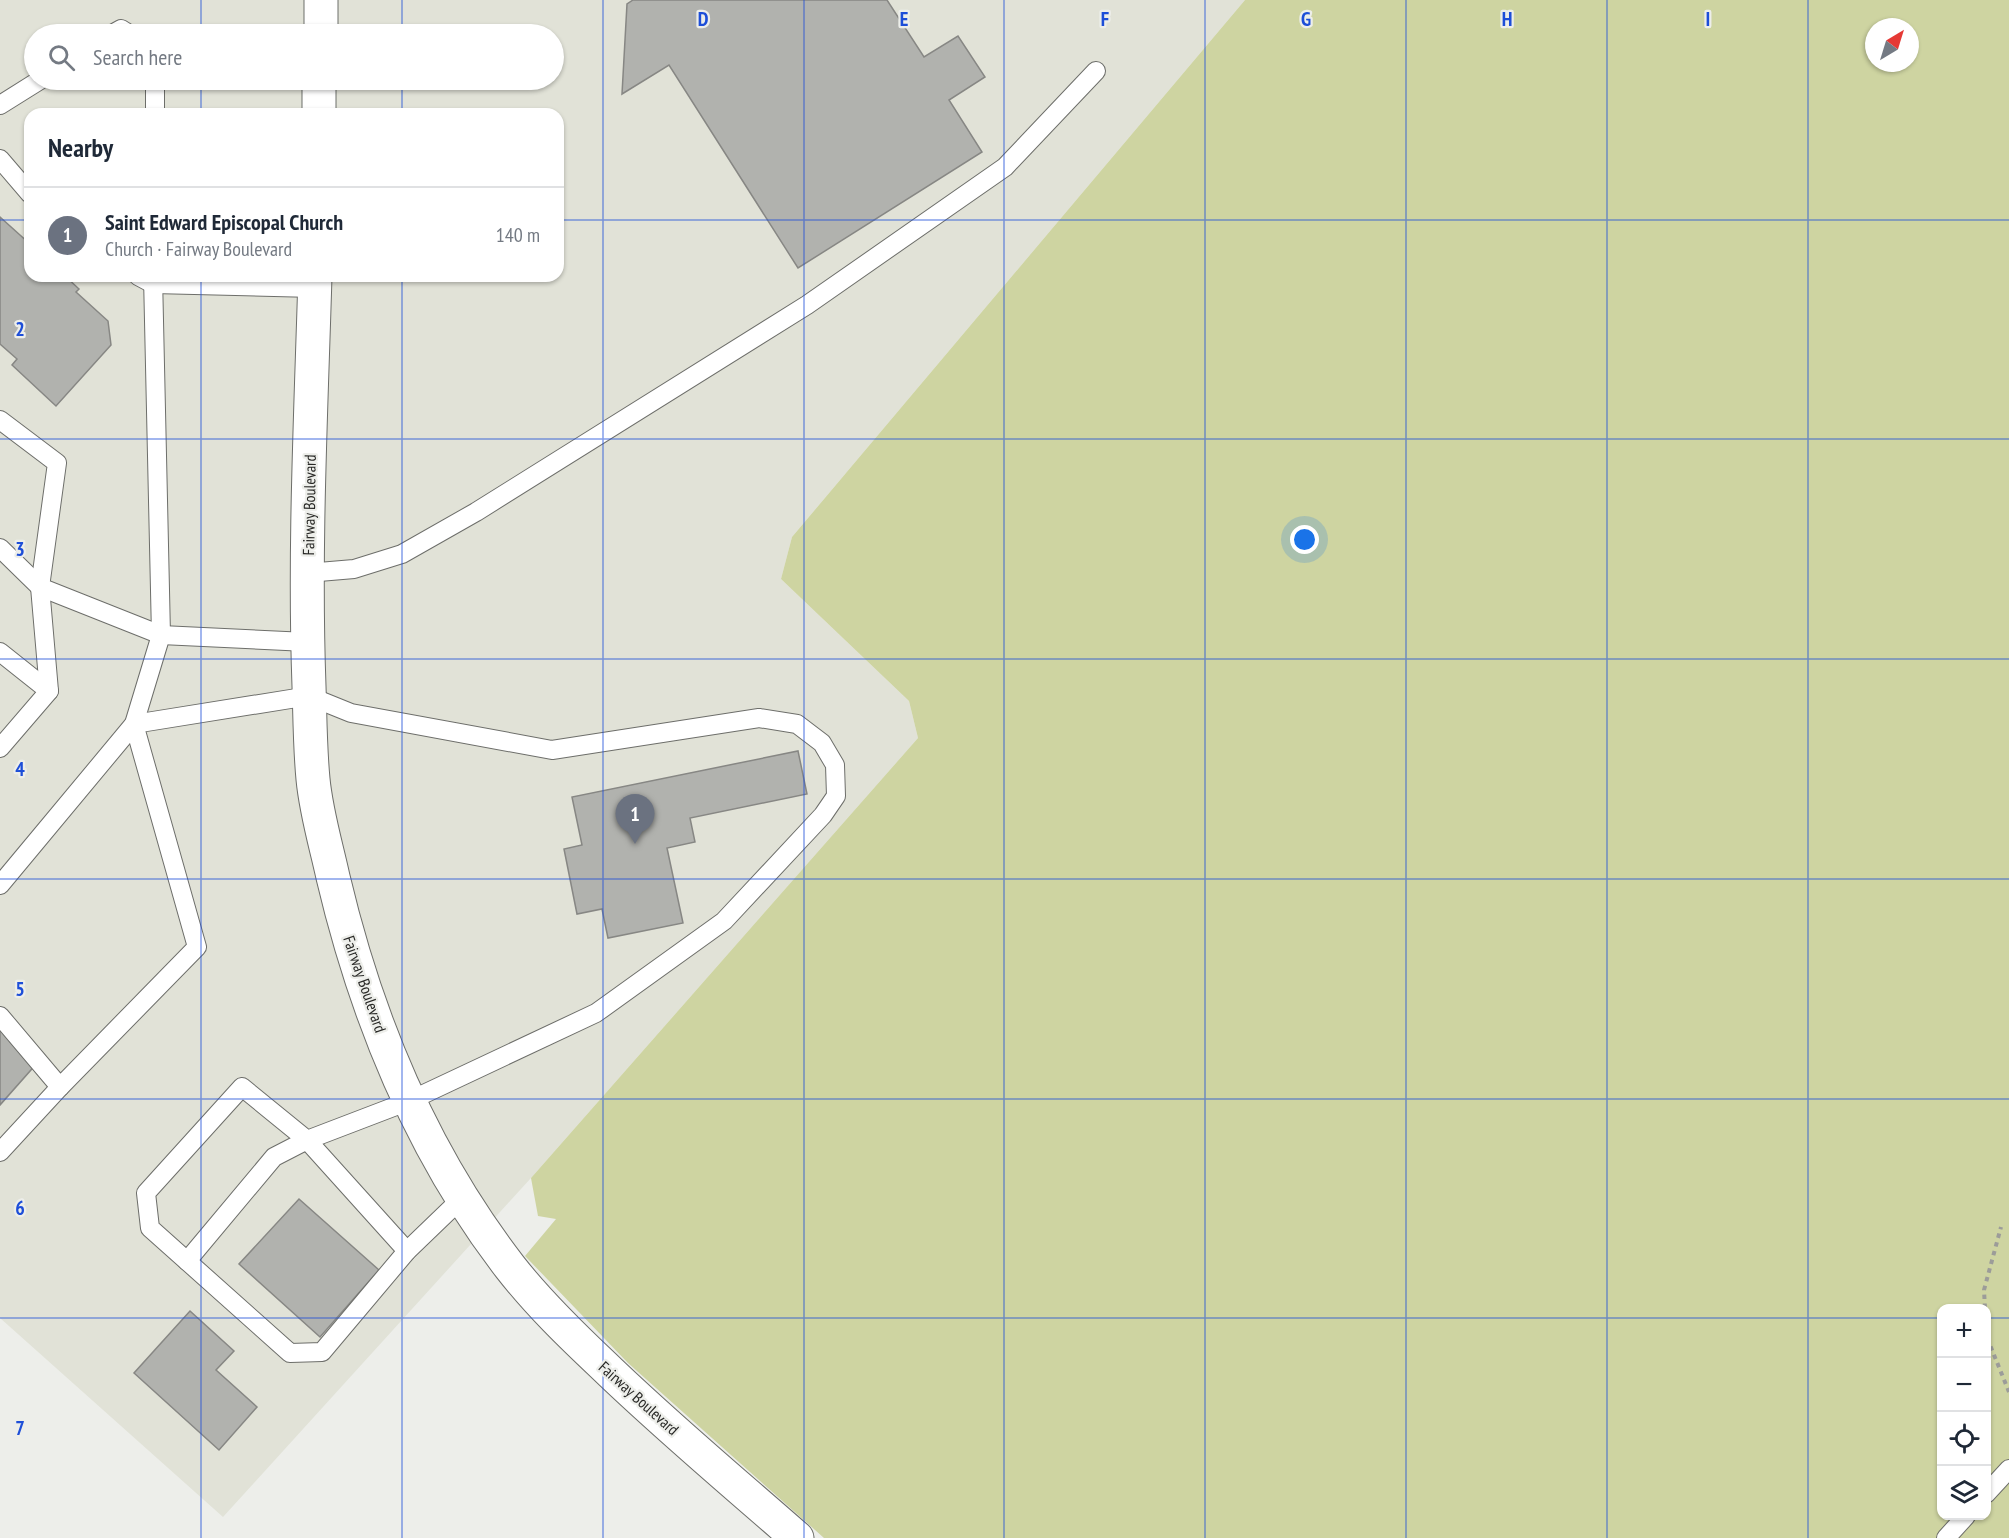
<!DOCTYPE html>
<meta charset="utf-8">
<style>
:root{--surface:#fff;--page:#f6f6f7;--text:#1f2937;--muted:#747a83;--line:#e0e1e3;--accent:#5e6300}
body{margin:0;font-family:"PT Sans Narrow",sans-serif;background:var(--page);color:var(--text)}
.controls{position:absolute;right:18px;bottom:18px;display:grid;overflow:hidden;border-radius:12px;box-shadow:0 2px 4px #0004}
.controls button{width:54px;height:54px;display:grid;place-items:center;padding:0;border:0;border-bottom:2px solid var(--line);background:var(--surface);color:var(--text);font:30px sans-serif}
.compass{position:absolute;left:1865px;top:18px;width:54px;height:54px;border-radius:50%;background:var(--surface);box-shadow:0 2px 4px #0004;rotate:38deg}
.you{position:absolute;left:1305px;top:540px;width:21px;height:21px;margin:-15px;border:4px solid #fff;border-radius:50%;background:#1a73e8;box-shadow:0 0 0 9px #1a73e833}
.badge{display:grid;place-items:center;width:39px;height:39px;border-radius:50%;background:var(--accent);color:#fff;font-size:20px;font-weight:700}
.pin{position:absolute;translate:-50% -50px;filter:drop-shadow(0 2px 3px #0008)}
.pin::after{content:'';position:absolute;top:32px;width:21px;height:18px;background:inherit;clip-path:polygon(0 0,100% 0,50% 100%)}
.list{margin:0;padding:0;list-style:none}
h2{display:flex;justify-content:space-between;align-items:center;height:78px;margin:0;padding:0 24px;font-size:26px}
h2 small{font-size:20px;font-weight:400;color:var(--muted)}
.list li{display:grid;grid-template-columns:39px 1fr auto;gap:18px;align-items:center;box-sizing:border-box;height:96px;padding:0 24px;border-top:2px solid var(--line)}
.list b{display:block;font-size:22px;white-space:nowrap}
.list p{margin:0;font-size:20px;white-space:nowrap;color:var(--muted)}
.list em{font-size:20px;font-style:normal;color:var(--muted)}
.icon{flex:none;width:33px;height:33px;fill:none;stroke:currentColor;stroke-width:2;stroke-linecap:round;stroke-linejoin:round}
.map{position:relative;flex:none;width:2009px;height:1538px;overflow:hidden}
.search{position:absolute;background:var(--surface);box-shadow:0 2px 4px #0004;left:24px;top:24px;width:540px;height:66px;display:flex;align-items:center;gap:15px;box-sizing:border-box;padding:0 21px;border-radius:33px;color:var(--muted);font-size:22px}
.panel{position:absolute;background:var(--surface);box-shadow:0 2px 4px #0004;left:24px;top:108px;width:540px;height:174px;border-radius:18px}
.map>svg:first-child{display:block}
.built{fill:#e1e2d7;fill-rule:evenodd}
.green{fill:#ced4a1;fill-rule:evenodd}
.building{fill:#b1b2ae;stroke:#878784;stroke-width:1.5}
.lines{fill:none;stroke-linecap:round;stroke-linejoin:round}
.lane-casing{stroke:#6d6e6a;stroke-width:20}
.secondary-casing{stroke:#6d6e6a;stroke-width:35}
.path{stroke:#9c9c99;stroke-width:4;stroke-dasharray:4.5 4.5;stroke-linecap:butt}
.lane{stroke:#fff;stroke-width:18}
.secondary{stroke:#fff;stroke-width:33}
.grid{fill:none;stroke:#1d4ed8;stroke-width:1.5;stroke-opacity:0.55}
.labels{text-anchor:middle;stroke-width:4.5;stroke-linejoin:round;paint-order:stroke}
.street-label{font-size:16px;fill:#282826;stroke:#edeeea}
.grid-label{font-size:20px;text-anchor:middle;font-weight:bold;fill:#1d4ed8;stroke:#edeeea;stroke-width:4.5;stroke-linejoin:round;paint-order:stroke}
</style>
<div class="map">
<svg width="2009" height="1538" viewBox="0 0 2009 1538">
<rect width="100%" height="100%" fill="#edeeea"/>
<path class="built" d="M 0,0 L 1245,0 L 792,537 L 781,579 L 909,701 L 918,738 L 531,1178 L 223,1517 L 0,1318 ZM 34,34 L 554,34 L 554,80 L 34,80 ZM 30,114 L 558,114 L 558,276 L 30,276 Z"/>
<path class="green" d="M 1245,0 L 2009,0 L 2009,1538 L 824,1538 L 628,1363 L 525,1256 L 556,1219 L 538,1216 L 531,1178 L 918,738 L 909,701 L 781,579 L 792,537 ZM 1874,27 L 1910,27 L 1910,63 L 1874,63 ZM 1942,1308 L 1986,1308 L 1986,1516 L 1942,1516 Z"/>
<g class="building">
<path d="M 633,0 L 887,0 L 924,57 L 958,36 L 985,77 L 949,100 L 982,152 L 798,268 L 669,65 L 622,94 L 627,4 Z"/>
<path d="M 0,217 L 30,244 L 30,276 L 65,276 L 79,289 L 76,292 L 108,321 L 111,345 L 56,406 L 12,365 L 17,359 L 0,344 Z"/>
<path d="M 798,751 L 807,794 L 690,818 L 695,842 L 667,848 L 683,923 L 608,938 L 602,909 L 577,914 L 564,849 L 582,845 L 572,797 Z"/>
<path d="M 0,1028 L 38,1062 L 0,1105 Z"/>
<path d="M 299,1199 L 379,1270 L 320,1337 L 239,1264 Z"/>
<path d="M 190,1311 L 234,1351 L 216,1370 L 257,1407 L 219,1450 L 134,1373 Z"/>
</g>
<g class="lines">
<defs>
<g id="lane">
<path d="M 112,34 L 121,29 L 129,34"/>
<path d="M 0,105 L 40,80"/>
<path d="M 155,114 L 155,80"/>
<path d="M 0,159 L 30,194"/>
<path d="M 138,276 L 153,284 L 314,288"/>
<path d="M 0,420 L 57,463 L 40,587 L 49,691 L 0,748"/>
<path d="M 0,548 L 40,587 L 161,635 L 307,642"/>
<path d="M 307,573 L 354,569 L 402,554 L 476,512 L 807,305 L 1005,167 L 1096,71"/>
<path d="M 0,652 L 49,691"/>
<path d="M 0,885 L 134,724 L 309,696 L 351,713 L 552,750 L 759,718 L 797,724 L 822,743 L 835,765 L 836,796 L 823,815 L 724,921 L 596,1013 L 409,1101 L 307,1140 L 242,1087 L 146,1193 L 150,1228 L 290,1353 L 322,1352 L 407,1251 L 461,1199"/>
<path d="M 0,1016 L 60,1087 L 197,947 L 134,724 L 161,635 L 153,276"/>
<path d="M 0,1152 L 60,1087"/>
<path d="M 187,1261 L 274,1157 L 307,1140 L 407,1251"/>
<path d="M 1986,1494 L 2009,1469"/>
<path d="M 1946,1538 L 1966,1516"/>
</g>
<g id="secondary">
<path d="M 321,34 L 321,0"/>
<path d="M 319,114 L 319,80"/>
<path d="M 315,276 C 311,412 304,549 309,686 C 310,717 310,748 313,779 C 316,812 326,845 333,877 C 366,1017 422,1153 510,1267 C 538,1303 571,1335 604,1366 C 666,1426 732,1481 797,1538"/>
</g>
</defs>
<use href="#lane" class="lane-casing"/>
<use href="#secondary" class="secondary-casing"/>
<g class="path">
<path d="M 1985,1308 L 1984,1290 L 2001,1227"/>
<path d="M 1986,1320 L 1988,1340 L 2009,1392"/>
</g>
<use href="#lane" class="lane"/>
<use href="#secondary" class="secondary"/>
</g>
<path class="grid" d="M 201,0 L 201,34M 402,0 L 402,34M 603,0 L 603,1538M 804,0 L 804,1538M 1004,0 L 1004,1538M 1205,0 L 1205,1538M 1406,0 L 1406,1538M 1607,0 L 1607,1538M 1808,0 L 1808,1538M 201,80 L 201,114M 402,80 L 402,114M 0,220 L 30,220M 558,220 L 2009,220M 201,276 L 201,1538M 402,276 L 402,1538M 0,439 L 2009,439M 0,659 L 2009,659M 0,879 L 2009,879M 0,1099 L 2009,1099M 0,1318 L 1942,1318M 1986,1318 L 2009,1318"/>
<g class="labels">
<g class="street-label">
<text transform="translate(309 505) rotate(-89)" y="6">Fairway Boulevard</text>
<text transform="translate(365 984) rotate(71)" y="6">Fairway Boulevard</text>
<text transform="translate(639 1398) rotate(42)" y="6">Fairway Boulevard</text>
</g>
</g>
<g class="grid-label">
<text x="703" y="26">D</text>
<text x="904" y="26">E</text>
<text x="1105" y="26">F</text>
<text x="1306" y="26">G</text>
<text x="1507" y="26">H</text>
<text x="1708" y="26">I</text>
<text x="20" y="336">2</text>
<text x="20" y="556">3</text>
<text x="20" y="776">4</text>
<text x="20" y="996">5</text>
<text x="20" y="1215">6</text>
<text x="20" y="1435">7</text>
</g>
</svg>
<div class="controls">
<button>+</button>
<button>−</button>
<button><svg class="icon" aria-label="locate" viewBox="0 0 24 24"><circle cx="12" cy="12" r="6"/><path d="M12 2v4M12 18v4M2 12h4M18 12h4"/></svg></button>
<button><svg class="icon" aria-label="layers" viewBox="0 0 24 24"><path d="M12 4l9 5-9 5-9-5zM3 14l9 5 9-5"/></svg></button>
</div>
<svg class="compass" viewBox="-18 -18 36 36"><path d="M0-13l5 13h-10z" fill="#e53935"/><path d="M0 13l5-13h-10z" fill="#747a83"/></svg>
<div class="you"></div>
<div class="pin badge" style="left:635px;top:844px;background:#6b7280">1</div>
<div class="search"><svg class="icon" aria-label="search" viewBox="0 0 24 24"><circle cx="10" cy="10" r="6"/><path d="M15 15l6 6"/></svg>Search here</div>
<section class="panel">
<h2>Nearby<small></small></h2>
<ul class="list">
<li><span class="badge" style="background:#6b7280">1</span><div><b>Saint Edward Episcopal Church</b><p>Church · Fairway Boulevard</p></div><em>140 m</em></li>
</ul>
</section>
</div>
